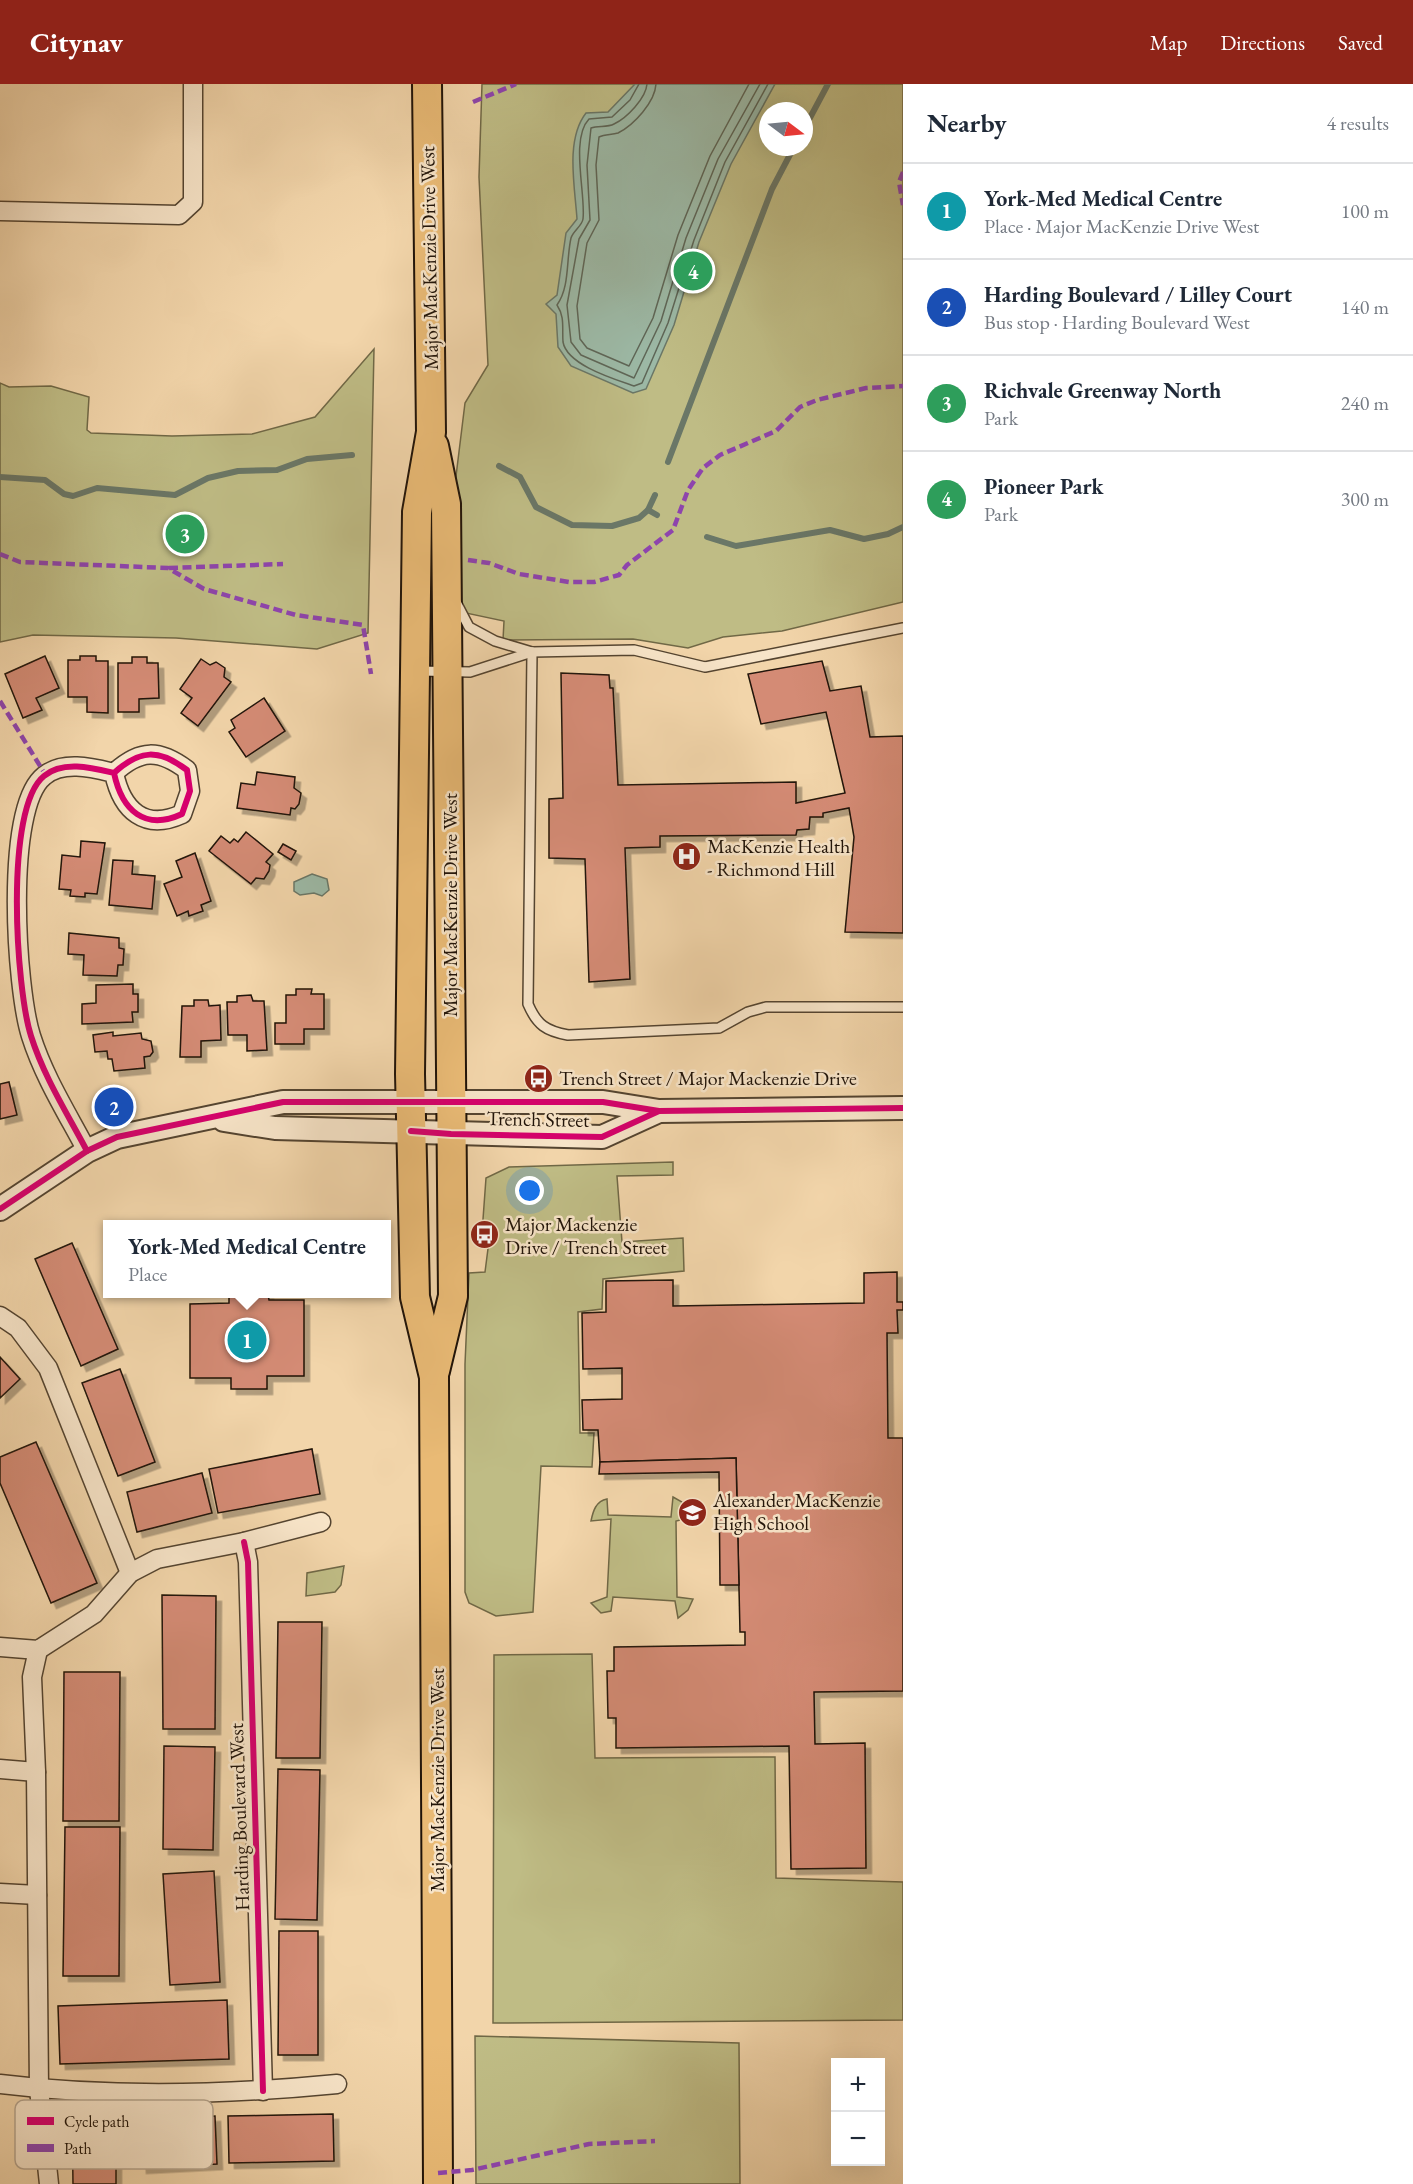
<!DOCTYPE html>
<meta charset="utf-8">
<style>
:root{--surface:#fff;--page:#f6f6f7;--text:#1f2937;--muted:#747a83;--line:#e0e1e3;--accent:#8f2418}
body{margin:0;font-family:"EB Garamond",serif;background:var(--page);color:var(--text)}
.controls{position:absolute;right:18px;bottom:18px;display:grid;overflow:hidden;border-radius:0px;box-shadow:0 6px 24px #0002}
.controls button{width:54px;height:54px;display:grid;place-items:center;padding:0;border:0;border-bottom:2px solid var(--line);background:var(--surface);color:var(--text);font:30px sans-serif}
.compass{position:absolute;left:759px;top:18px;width:54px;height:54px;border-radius:50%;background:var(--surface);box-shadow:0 6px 24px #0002;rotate:106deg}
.you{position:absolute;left:530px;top:1107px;width:21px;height:21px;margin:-15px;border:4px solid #fff;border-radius:50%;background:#1a73e8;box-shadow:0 0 0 9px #1a73e833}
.badge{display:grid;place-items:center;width:39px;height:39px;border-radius:50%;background:var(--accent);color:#fff;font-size:20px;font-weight:700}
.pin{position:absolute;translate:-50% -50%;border:3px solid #fff;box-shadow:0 2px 6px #0006}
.popup{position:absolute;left:103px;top:1136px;width:288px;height:78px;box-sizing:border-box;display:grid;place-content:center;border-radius:0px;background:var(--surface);filter:drop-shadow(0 2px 4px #0005);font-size:20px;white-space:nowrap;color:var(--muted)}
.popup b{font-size:22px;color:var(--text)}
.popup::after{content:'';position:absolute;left:50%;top:100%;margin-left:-12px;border:12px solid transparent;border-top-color:var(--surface)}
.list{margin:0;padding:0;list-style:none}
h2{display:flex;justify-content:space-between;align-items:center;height:78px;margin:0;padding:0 24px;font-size:26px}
h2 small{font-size:20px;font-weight:400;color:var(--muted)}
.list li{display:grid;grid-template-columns:39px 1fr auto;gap:18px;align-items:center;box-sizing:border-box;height:96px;padding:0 24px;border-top:2px solid var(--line)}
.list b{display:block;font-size:22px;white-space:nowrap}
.list p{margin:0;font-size:20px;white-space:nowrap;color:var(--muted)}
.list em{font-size:20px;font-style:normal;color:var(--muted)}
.map{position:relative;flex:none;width:903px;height:2100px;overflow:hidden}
header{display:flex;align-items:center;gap:36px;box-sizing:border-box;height:84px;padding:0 30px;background:var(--accent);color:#fff}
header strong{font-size:28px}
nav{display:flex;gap:33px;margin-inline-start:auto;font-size:21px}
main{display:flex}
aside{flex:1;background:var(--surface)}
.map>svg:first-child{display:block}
.green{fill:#bfbc85;stroke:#706846;stroke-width:1.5;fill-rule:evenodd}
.water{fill:#9cb9a6;stroke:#6a7767;stroke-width:1.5}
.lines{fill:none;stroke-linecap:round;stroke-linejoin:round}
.shore{stroke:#5e6657;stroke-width:1.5}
.stream{stroke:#6a7767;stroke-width:6}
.building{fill:#d48b75;stroke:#201308;stroke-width:1.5;filter:url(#shadow)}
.service-casing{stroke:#544430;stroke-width:12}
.minor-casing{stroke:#544430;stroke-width:21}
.tertiary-casing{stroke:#544430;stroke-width:26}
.primary-casing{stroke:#201308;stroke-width:32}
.service{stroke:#f7e4c8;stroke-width:9}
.minor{stroke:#f7e4c8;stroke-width:18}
.tertiary{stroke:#f7e4c8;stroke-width:22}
.primary{stroke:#e9ba75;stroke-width:28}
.quiet{stroke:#8e44ad;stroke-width:4.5;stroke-dasharray:9 4.5;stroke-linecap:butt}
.cycleway-casing{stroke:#f7e4c8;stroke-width:10}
.cycleway{stroke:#d6006c;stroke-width:6}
.labels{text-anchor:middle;stroke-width:5;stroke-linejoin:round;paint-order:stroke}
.street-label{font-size:20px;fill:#201308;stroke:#f7e4c8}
.poi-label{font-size:20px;fill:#201308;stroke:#f7e4c8;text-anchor:start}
.key{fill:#f7e4c8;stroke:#b6a58e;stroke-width:1.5}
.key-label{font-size:16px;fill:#201308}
</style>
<header>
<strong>Citynav</strong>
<nav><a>Map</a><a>Directions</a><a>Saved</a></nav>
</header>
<main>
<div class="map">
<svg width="903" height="2100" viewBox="0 0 903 2100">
<defs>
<filter id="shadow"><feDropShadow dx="5.5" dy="5.5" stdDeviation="0" flood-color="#0004"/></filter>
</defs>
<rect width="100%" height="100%" fill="#f2d5aa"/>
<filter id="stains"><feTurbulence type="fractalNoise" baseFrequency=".00333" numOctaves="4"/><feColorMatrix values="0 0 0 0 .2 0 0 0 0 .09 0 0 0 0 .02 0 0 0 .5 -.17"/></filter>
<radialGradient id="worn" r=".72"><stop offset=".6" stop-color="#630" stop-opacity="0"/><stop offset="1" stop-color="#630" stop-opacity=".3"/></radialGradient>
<g class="green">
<path d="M 482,0 L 903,0 L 903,518 L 782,547 L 723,553 L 688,564 L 633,555 L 503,556 L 504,537 L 461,528 L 450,441 L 465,319 L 488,281 L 479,93 ZM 768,27 L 804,27 L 804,63 L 768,63 Z"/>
<path d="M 374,265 L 368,549 L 317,565 L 176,554 L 33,551 L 0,558 L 0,299 L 9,303 L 51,302 L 89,313 L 87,346 L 91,349 L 172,352 L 252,350 L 315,333 Z"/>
<path d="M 673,1078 L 673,1091 L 617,1092 L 622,1158 L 683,1154 L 684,1187 L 603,1195 L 602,1225 L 578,1228 L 580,1349 L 594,1349 L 592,1383 L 541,1382 L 533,1528 L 496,1532 L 469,1519 L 465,1508 L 465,1280 L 469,1189 L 485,1188 L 490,1149 L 482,1149 L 486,1094 L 509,1083 Z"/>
<path d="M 673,1413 L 682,1418 L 693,1433 L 676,1437 L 677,1513 L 693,1515 L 688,1526 L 678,1534 L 675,1517 L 613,1513 L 611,1527 L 601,1529 L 591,1519 L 607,1513 L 611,1435 L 591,1437 C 593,1427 596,1417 607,1415 L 608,1431 L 671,1433 Z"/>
<path d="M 344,1482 L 341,1501 L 335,1508 L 306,1512 L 307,1489 Z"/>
<path d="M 592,1570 L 595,1674 L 775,1673 L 776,1794 L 903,1798 L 903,1936 L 493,1939 L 494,1571 Z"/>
<path d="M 475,1952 L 739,1959 L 740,2100 L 476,2100 Z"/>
</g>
<g class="water">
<path d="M 635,0 L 775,0 L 731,80 L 699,158 L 674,241 L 646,305 L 633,309 L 571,282 L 558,263 L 556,230 L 546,220 L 557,211 L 566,149 L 577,135 C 575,103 565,56 586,29 L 608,28 Z"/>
<path d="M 312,790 L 327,795 L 329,806 L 322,812 L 314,809 L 300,811 L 294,807 L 294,798 Z"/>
</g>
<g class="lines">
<g class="shore">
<path d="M 639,0 L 630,16 L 612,33 L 589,35 C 570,55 586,110 583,135 C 582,142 573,147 571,154 C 566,176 570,203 557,221 C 565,233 562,244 563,258 C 567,281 614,295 634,302 L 642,299 L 668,239 L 694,156 L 725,78 L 768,0"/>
<path d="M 647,0 C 646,14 627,34 614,40 C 607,44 598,41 591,44 L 587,81 L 590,136 L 579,155 L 567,221 L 571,258 L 581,271 L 634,294 L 661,237 L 686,154 L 718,75 L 760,0"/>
<path d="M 656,0 C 655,18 634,41 618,49 C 611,51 605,50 599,53 L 596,81 L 599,136 L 587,159 L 577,222 L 580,255 L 587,264 L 629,282 L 653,234 L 678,151 L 710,72 L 749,0"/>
</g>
<g class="stream">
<path d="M 804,45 L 828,0"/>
<path d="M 668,378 L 772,105 L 794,63"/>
<path d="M 499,382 L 520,393 L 536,423 L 572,441 L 612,442 L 639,434 L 648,426 L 655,411"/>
<path d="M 0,393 L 45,396 L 64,410 L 73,412 L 97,404 L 175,411 L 208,394 L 238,387 L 277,386 L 307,375 L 352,371"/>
<path d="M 648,426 L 657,431"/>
<path d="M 707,453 L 736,462 L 830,446 L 864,455 L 888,450 L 903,443"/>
</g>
</g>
<g class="building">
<path d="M 45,572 L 59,604 L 36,614 L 42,626 L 23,634 L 5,590 Z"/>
<path d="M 80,572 L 96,572 L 96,577 L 108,577 L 108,629 L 87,628 L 87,613 L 68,613 L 68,576 L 80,576 Z"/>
<path d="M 132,573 L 147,573 L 147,579 L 158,579 L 159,614 L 139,615 L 139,628 L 118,628 L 118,579 L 132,579 Z"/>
<path d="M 201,575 L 210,581 L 216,578 L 225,584 L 224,593 L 231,598 L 198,642 L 181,629 L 192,614 L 180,605 Z"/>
<path d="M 822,577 L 830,607 L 861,602 L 870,653 L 903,652 L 903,849 L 845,848 L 854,753 L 849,724 L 823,729 L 823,733 L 810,733 L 809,745 L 797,746 L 796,751 L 660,752 L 660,763 L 625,764 L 630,895 L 589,898 L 585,775 L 549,774 L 549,715 L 563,714 L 561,589 L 609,591 L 610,604 L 613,604 L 618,701 L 796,698 L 796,719 L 845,709 L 826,628 L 761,640 L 748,590 Z"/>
<path d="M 264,614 L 285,647 L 246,673 L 229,648 L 235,644 L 231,636 Z"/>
<path d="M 257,688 L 295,693 L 294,704 L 301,709 L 299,720 L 295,725 L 291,724 L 290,731 L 237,724 L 241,699 L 255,701 Z"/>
<path d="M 246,748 L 273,770 L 266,778 L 270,781 L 269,787 L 264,795 L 256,794 L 251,800 L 209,767 L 221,752 L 230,759 L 234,755 L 238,758 Z"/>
<path d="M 81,757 L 105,759 L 97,810 L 85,809 L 85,813 L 70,812 L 71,806 L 59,805 L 62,771 L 80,773 Z"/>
<path d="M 283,760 L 296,767 L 291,776 L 278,768 Z"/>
<path d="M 195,769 L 211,817 L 201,821 L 203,827 L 189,832 L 188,827 L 177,832 L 164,800 L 182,793 L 176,777 Z"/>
<path d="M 113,776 L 133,777 L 132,790 L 155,792 L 152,825 L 109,821 Z"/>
<path d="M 69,849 L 119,854 L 119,864 L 124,865 L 123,881 L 118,881 L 117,892 L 83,891 L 84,871 L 68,870 Z"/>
<path d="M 133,900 L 133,910 L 138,910 L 138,928 L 132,928 L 133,938 L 82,940 L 82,920 L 96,919 L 96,901 Z"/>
<path d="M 296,905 L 312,905 L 311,910 L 324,910 L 324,945 L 304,945 L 304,960 L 275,960 L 275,939 L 286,939 L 286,911 L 296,911 Z"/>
<path d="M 251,911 L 253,917 L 264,917 L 267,966 L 247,967 L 247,951 L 228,951 L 227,918 L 237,918 L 237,912 Z"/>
<path d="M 194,916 L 208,916 L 209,922 L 220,921 L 221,956 L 201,957 L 201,973 L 180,973 L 182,922 L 194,922 Z"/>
<path d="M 113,948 L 113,952 L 141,949 L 142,955 L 151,957 L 153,968 L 150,972 L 144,973 L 145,984 L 114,987 L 112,975 L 108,975 L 107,967 L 95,968 L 93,951 Z"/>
<path d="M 9,998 L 17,1031 L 0,1035 L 0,1000 Z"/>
<path d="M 72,1159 L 118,1265 L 81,1282 L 35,1175 Z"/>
<path d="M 897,1188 L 897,1218 L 903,1218 L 903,1226 L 897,1226 L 898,1249 L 887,1249 L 888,1354 L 903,1354 L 903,1607 L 814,1608 L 815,1660 L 865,1659 L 866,1784 L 791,1785 L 789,1662 L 616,1664 L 616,1634 L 608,1634 L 607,1587 L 614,1587 L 614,1563 L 745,1561 L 745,1548 L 740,1548 L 736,1374 L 600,1378 L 598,1346 L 583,1346 L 582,1316 L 622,1315 L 622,1284 L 583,1285 L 582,1229 L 606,1228 L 606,1197 L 673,1196 L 673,1222 L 864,1219 L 864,1189 Z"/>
<path d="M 229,1210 L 268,1210 L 269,1216 L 304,1216 L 304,1292 L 267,1292 L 267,1305 L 231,1305 L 231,1294 L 190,1294 L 190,1220 L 229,1219 Z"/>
<path d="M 0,1273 L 20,1295 L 0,1314 Z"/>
<path d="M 120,1285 L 155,1378 L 118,1392 L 82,1299 Z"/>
<path d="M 36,1358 L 97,1499 L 51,1519 L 0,1399 L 0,1373 Z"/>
<path d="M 312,1365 L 320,1410 L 218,1429 L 209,1385 Z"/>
<path d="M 736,1374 L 739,1501 L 720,1501 L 719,1388 L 599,1390 L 600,1378 Z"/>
<path d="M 202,1389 L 212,1429 L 137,1448 L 127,1408 Z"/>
<path d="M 162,1511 L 216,1512 L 215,1645 L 163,1645 Z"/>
<path d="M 278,1538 L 322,1538 L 320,1674 L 276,1674 Z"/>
<path d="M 64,1588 L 120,1588 L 119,1737 L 63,1737 Z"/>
<path d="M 164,1662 L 215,1663 L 213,1766 L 163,1765 Z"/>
<path d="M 278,1685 L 320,1686 L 317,1836 L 275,1835 Z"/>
<path d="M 65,1743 L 120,1743 L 119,1892 L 63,1892 Z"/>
<path d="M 214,1787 L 220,1898 L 170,1901 L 163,1790 Z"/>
<path d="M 279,1847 L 318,1847 L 318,1971 L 278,1971 Z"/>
<path d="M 227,1916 L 229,1975 L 60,1980 L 58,1922 Z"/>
<path d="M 116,2028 L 116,2100 L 73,2100 L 72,2029 Z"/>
<path d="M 333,2030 L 334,2077 L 229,2079 L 228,2032 Z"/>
<path d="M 215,2032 L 217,2080 L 141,2084 L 138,2036 Z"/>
</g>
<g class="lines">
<defs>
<g id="service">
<path d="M 456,518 L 469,543 L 495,557 L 532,568"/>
<path d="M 532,568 L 528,920 C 537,941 546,947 568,951 L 719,944 L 748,928 L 766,923 L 903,923"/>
<path d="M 419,587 L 470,588 L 532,568 L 634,566 L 705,583 L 903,544"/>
</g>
<g id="minor">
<path d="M 0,127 L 179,131 L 193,118 L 193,0"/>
<path d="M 87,1067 C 67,1029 44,993 31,952 C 16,905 4,724 44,692 C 63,676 93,684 114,689 C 122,727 145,747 182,730 L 190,707 L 187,686 C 159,665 140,665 114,689"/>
<path d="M 0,1232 L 18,1244 L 48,1284 L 130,1489"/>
<path d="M 244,1458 L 248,1478 L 263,2007"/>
<path d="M 0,1563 L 38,1566 L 94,1530 L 130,1489 L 157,1475 L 244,1458 L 321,1438"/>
<path d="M 38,1566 L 32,1593 L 36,1688 L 39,2005 L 49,2100"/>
<path d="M 0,1685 L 36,1688"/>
<path d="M 0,1809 L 37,1811"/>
<path d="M 0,2000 C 113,2014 225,2011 337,2000"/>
</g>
<g id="tertiary">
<path d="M 224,1036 L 275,1044 L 602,1053 L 659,1027"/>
<path d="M 0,1125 L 87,1067 L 117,1053 L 283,1018 L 603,1018 L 659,1027 L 903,1024"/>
</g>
<g id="primary">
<path d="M 427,0 L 431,348 L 417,428 L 410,990 L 412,1077 L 415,1213 L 434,1293 L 438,2100"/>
<path d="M 434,362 L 446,420 L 453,1212 L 435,1287"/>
</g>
</defs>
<use href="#service" class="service-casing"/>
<use href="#minor" class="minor-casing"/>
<use href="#tertiary" class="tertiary-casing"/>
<use href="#primary" class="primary-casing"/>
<use href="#service" class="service"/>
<use href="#minor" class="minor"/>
<use href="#tertiary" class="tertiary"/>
<use href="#primary" class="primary"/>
<g class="quiet">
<path d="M 473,18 L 516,0"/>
<path d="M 903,88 L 899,98 L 903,121"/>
<path d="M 0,470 L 20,478 L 168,484 L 204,505 L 296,531 L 363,541 L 371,590"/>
<path d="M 468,476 L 489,479 L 519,490 L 569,498 L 594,498 L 619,491 L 627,481 L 673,446 L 688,406 L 703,384 L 720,371 L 776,347 L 800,323 L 817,316 L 866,304 L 903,302"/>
<path d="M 169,484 L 283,480"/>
<path d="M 0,617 L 45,690"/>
<path d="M 438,2089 L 472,2086 L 589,2060 L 655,2057"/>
</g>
<defs>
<g id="cycleway">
<path d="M 411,1047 L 451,1050 L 602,1053 L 659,1027"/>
<path d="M 87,1067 C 67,1029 44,993 31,952 C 16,905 4,724 44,692 C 63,676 93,684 114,689 C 122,727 145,747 182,730 L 190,707 L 187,686 C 159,665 140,665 114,689"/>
<path d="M 0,1125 L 87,1067 L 117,1053 L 283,1018 L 603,1018 L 659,1027 L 903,1024"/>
<path d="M 244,1458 L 248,1478 L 263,2007"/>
</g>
</defs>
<use href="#cycleway" class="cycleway-casing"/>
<use href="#cycleway" class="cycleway"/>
</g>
<defs>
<symbol id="hospital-disc" viewBox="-11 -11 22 22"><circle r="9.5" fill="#8f2418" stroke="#f7e4c8"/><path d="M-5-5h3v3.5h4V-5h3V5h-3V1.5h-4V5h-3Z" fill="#fff"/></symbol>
<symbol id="bus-disc" viewBox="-11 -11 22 22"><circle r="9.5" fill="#8f2418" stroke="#f7e4c8"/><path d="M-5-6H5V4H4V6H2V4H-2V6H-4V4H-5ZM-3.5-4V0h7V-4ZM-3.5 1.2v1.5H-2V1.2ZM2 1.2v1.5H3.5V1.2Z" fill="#fff"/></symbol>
<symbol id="school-disc" viewBox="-11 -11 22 22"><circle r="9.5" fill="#8f2418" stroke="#f7e4c8"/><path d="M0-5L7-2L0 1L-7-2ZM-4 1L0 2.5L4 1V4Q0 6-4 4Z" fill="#fff"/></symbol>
</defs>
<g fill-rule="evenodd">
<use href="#hospital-disc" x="670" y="756" width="33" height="33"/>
<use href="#bus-disc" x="522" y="978" width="33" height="33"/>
<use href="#bus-disc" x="468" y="1134" width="33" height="33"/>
<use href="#school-disc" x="676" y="1412" width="33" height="33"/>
</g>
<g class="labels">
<g class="street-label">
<text transform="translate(429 174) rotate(-91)" y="7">Major MacKenzie Drive West</text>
<text transform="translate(450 821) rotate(-90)" y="7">Major MacKenzie Drive West</text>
<text transform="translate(538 1035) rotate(1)" y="7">Trench Street</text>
<text transform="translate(437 1696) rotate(-90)" y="7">Major MacKenzie Drive West</text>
<text transform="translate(239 1733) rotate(-92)" y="7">Harding Boulevard West</text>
</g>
<g class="poi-label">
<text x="707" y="769">MacKenzie Health<tspan x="707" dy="23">- Richmond Hill</tspan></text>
<text x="559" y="1001">Trench Street / Major Mackenzie Drive</text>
<text x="505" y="1147">Major Mackenzie<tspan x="505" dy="23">Drive / Trench Street</tspan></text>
<text x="713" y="1423">Alexander MacKenzie<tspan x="713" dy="23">High School</tspan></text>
</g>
</g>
<rect x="15" y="2016" width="198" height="69" rx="9" class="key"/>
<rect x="27" y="2033" width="27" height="8" fill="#d6006c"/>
<rect x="27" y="2060" width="27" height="8" fill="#8e44ad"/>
<g class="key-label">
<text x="64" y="2043">Cycle path</text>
<text x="64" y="2070">Path</text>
</g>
<rect width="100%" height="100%" filter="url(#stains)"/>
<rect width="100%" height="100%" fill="url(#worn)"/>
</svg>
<div class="controls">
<button>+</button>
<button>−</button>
</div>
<svg class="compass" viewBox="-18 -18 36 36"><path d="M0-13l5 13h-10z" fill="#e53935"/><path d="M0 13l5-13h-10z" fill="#747a83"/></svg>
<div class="you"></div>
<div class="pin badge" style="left:247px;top:1256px;background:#0f9aa8">1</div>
<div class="popup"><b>York-Med Medical Centre</b>Place</div>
<div class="pin badge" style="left:114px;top:1023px;background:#1a4fb4">2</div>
<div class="pin badge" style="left:185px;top:450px;background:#2e9e5b">3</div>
<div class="pin badge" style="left:693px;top:187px;background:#2e9e5b">4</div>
</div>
<aside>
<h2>Nearby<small>4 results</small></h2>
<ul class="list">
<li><span class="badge" style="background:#0f9aa8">1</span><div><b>York-Med Medical Centre</b><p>Place · Major MacKenzie Drive West</p></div><em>100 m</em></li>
<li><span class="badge" style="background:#1a4fb4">2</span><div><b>Harding Boulevard / Lilley Court</b><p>Bus stop · Harding Boulevard West</p></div><em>140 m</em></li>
<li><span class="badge" style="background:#2e9e5b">3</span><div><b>Richvale Greenway North</b><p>Park</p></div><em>240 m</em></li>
<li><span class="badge" style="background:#2e9e5b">4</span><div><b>Pioneer Park</b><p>Park</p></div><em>300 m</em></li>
</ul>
</aside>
</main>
